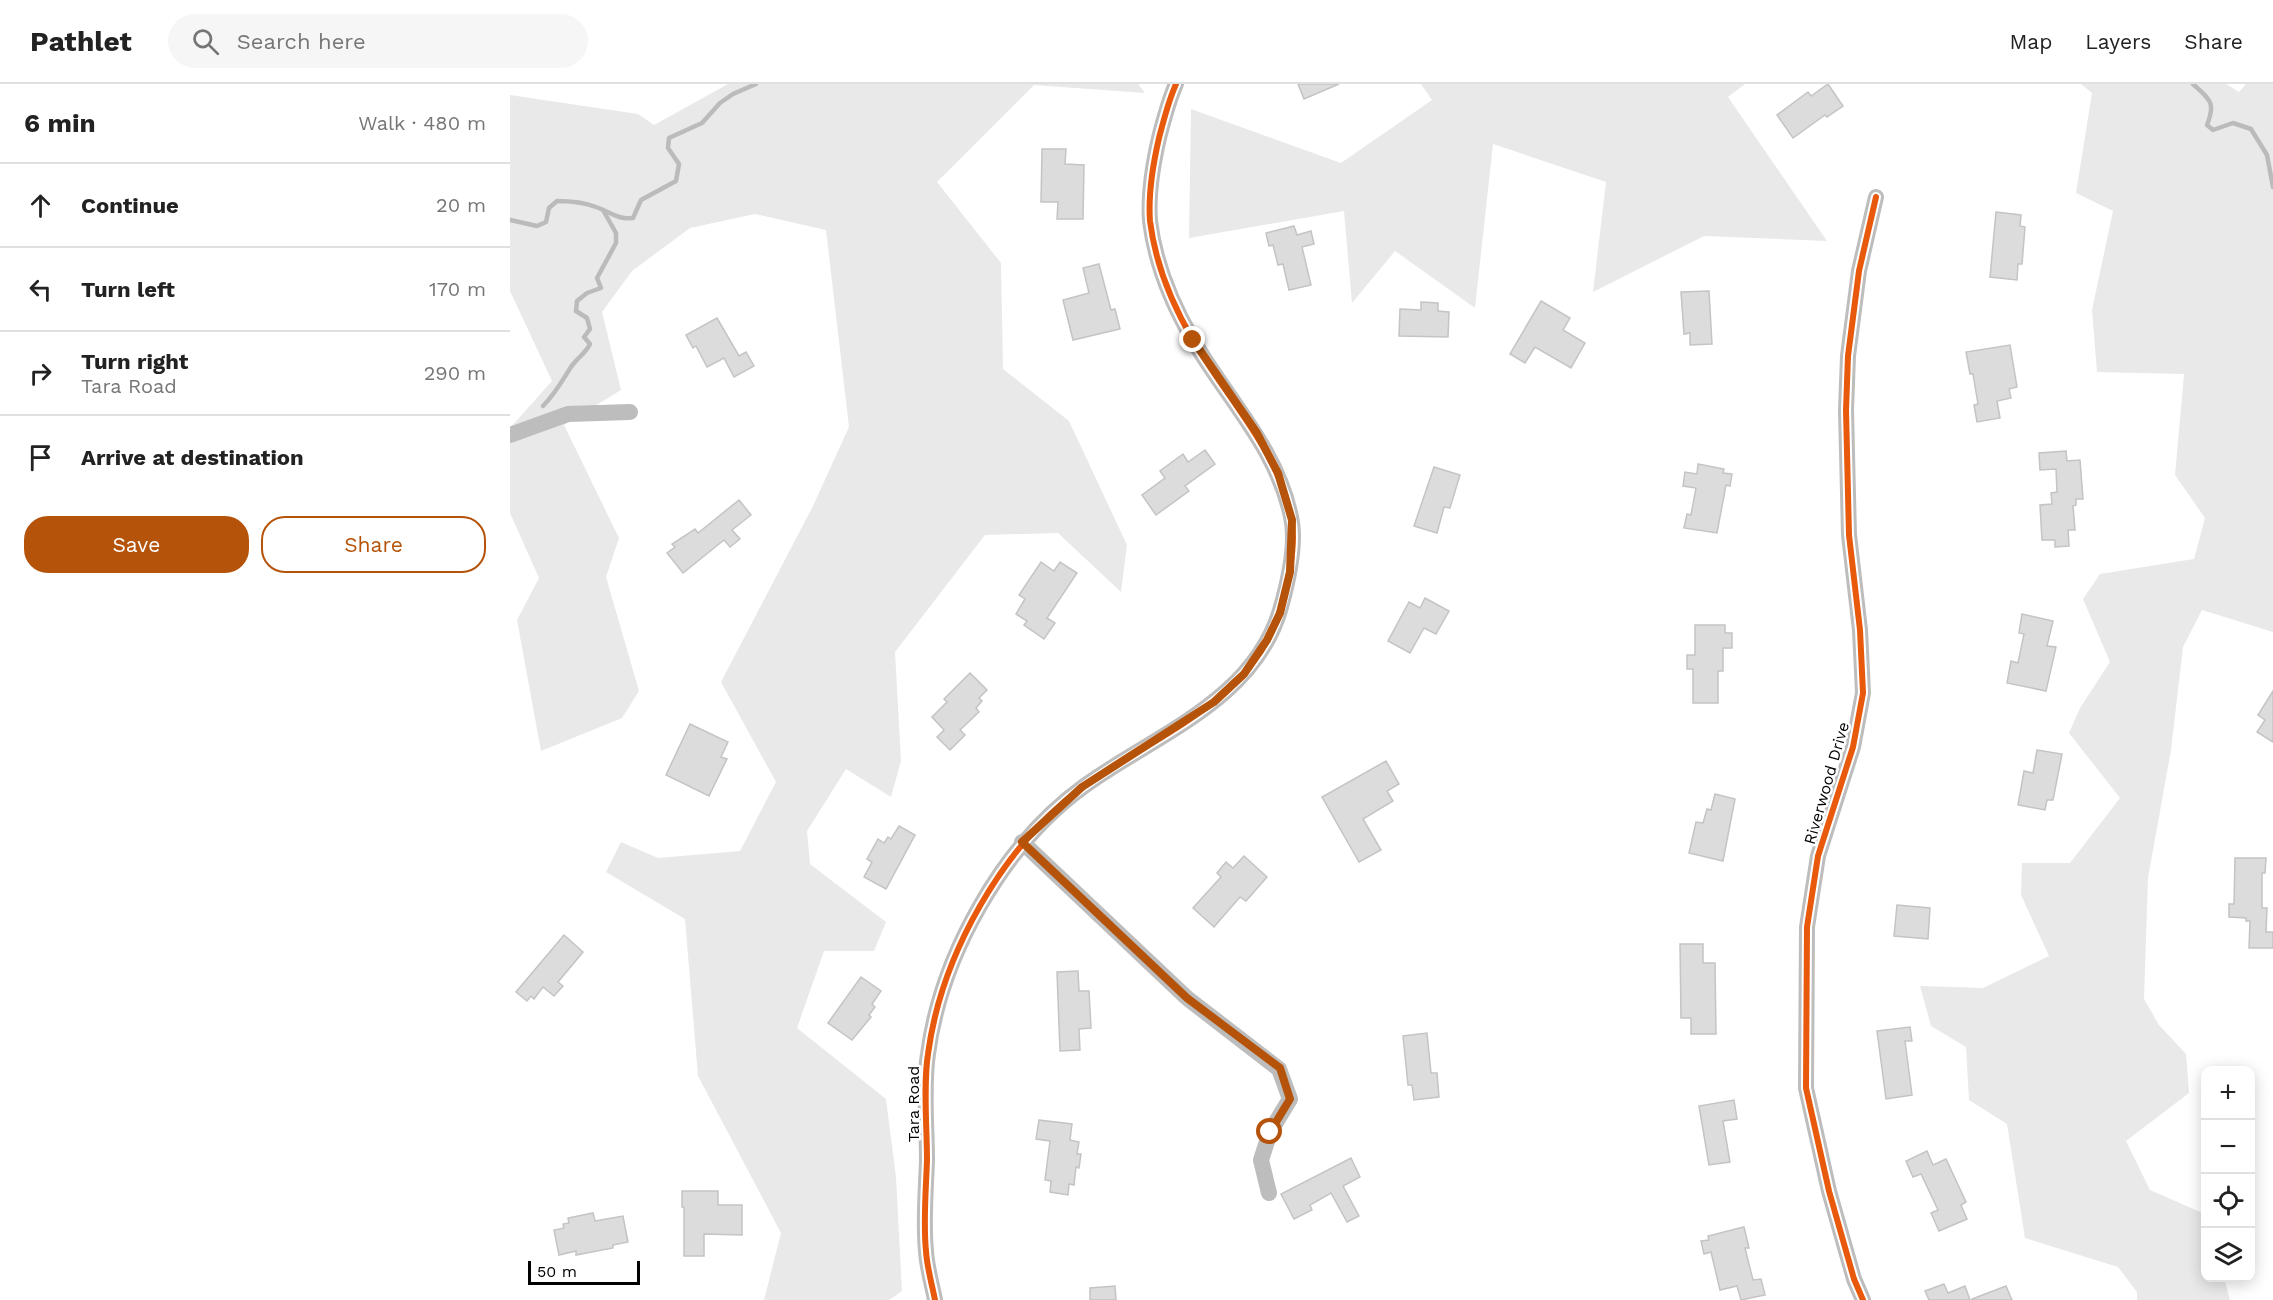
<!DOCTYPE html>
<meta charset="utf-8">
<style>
:root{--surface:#fff;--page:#f6f6f6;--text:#222;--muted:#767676;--line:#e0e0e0;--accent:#b45309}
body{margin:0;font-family:"Work Sans",sans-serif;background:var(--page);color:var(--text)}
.controls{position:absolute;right:18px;bottom:18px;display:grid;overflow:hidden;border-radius:12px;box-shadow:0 3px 15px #0003}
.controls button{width:54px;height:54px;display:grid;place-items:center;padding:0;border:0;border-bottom:2px solid var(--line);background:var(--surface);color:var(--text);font:30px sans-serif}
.scale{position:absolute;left:18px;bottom:15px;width:112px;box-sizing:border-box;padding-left:6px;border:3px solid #000;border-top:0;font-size:16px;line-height:21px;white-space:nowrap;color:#000;-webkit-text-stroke:4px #fff;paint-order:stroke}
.stop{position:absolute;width:18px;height:18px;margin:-14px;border:4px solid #b45309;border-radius:50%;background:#fff}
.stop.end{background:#b45309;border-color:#fff;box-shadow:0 2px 6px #0008}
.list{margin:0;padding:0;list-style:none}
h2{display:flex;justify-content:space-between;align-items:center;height:78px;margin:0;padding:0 24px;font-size:26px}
h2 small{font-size:20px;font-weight:400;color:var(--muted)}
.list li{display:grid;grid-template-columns:39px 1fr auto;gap:18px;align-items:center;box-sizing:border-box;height:84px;padding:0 24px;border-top:2px solid var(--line)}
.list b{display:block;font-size:22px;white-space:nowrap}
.list p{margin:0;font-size:20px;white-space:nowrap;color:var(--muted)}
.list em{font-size:20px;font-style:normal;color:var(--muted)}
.actions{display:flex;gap:12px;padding:18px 24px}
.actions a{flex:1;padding:14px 0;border:2px solid var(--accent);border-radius:24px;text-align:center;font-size:21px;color:var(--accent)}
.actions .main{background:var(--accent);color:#fff}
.icon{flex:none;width:33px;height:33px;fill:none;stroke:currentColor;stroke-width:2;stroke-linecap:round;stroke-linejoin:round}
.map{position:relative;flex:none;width:1763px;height:1216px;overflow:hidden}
header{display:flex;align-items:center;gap:36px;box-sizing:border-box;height:84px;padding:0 30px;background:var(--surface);border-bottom:2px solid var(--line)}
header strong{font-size:28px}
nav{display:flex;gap:33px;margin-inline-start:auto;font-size:21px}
.search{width:420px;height:54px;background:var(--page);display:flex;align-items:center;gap:15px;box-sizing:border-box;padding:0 21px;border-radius:33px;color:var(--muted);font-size:22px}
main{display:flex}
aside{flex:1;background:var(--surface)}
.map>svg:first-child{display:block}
.green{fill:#e9e9e9}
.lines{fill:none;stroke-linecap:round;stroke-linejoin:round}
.stream{stroke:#bbb;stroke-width:4.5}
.building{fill:#dcdcdc;stroke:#c4c4c4;stroke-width:1.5}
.minor{stroke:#bdbdbd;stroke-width:16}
.cycleway-casing{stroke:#fff;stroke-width:10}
.cycleway{stroke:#e8590c;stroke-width:6}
.route{stroke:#b45309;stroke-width:8}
.labels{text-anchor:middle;stroke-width:5;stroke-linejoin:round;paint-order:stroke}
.street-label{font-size:16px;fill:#000;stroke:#fff}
</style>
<header>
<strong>Pathlet</strong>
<div class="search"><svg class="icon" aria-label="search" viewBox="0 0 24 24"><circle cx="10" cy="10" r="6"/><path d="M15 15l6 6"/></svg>Search here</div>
<nav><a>Map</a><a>Layers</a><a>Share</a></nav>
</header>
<main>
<aside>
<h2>6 min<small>Walk · 480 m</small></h2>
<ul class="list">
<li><svg class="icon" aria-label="ahead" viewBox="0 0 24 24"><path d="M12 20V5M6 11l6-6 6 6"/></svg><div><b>Continue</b></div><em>20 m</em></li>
<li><svg class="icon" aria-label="left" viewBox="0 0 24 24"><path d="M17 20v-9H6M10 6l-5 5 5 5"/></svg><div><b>Turn left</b></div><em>170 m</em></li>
<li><svg class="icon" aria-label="right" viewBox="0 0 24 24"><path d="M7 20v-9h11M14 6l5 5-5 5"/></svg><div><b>Turn right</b><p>Tara Road</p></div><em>290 m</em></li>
<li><svg class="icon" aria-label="arrive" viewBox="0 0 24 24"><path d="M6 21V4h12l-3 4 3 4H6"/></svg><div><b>Arrive at destination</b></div></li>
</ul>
<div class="actions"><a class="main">Save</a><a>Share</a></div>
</aside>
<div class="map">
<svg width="1763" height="1216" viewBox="0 0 1763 1216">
<rect width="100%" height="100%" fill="#fff"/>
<g class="green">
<path d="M 218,0 L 628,0 L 635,9 L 524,1 L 427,98 L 491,179 L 493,285 L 559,337 L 617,461 L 611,508 L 548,449 L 475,451 L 385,568 L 391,677 L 381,713 L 336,685 L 297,747 L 300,780 L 376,838 L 364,867 L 314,867 L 287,944 L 376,1015 L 386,1093 L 392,1207 L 379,1216 L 254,1216 L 271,1149 L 188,992 L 175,835 L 96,788 L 111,758 L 148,774 L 230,767 L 266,698 L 211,598 L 303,422 L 339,343 L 316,146 L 245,130 L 180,144 L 122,187 L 92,228 L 111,306 L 54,341 L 109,454 L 96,493 L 129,607 L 112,634 L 31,667 L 7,536 L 29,494 L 0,429 L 0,344 L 42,297 L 0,207 L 0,11 L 128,30 L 144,41 Z"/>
<path d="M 911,0 L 1235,0 L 1218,13 L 1317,157 L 1194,152 L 1083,208 L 1096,98 L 983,60 L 965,224 L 885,167 L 842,219 L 834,127 L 679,154 L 681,25 L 831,79 L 922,16 Z"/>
<path d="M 1571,0 L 1716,0 L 1729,8 L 1736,0 L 1763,0 L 1763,548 L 1692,526 L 1673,563 L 1661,666 L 1638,794 L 1634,915 L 1649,941 L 1676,970 L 1679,1009 L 1616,1057 L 1640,1106 L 1695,1130 L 1696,1194 L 1714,1194 L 1720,1216 L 1627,1216 L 1627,1208 L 1608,1183 L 1515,1154 L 1497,1040 L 1459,1016 L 1456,963 L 1421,942 L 1410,902 L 1473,904 L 1539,872 L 1511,811 L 1512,779 L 1560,779 L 1610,714 L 1559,649 L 1570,624 L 1600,578 L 1573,515 L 1590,490 L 1684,475 L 1695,434 L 1665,391 L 1674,290 L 1587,288 L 1582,226 L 1603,127 L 1566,109 L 1582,9 Z"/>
</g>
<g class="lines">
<g class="stream">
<path d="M 1683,0 C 1700,16 1706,18 1697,41 L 1703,46 L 1723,39 L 1741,45 L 1757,71 L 1763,103"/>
<path d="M 0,136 L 27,142 L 36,138 L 39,124 L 47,117 C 61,117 73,118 86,123 C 100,128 108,136 123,134 L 131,116 L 166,97 L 169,80 L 158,64 L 159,54 L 192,39 L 210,19 L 223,10 L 246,0"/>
<path d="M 33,322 C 45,310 52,297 61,283 C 67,274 75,270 80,260 L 74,253 L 80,245 L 77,234 L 66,227 L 67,217 L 77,209 L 91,204 L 87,194 L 106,159 L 106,149 L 93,126"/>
</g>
</g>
<g class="building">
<path d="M 788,0 L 829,0 L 794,15 Z"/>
<path d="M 1318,0 L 1333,22 L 1317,33 L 1315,31 L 1283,54 L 1267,31 L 1298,8 L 1301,12 Z"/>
<path d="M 532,65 L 556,65 L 555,80 L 574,81 L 573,135 L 547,135 L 548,118 L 531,118 Z"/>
<path d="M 1486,128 L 1511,131 L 1510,142 L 1515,143 L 1512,180 L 1508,180 L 1507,196 L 1480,193 Z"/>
<path d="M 784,142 L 787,151 L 801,147 L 804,160 L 792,163 L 801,201 L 779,206 L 773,180 L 768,181 L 763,161 L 759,162 L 756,149 Z"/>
<path d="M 589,180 L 601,226 L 605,225 L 610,245 L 563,256 L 553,216 L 579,209 L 573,184 Z"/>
<path d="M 1199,207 L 1202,260 L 1180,261 L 1180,249 L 1174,250 L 1171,208 Z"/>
<path d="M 1031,217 L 1060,234 L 1053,246 L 1075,259 L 1061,284 L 1025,263 L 1015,279 L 1000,270 Z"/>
<path d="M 911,218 L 928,219 L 928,227 L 939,228 L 938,253 L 889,252 L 890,225 L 911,226 Z"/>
<path d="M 207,234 L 229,272 L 236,268 L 244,282 L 224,293 L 214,274 L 197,283 L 186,262 L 183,264 L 176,251 Z"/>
<path d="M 1500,261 L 1507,303 L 1499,305 L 1501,314 L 1487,317 L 1490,334 L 1467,338 L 1464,321 L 1468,320 L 1463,290 L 1460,290 L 1456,268 Z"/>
<path d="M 695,366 L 705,380 L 675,402 L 679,407 L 646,431 L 632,411 L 655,394 L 650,387 L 673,370 L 678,378 Z"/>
<path d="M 1556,367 L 1557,377 L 1570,376 L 1573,415 L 1566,415 L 1566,421 L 1563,422 L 1565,446 L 1558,446 L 1559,462 L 1545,463 L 1545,456 L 1532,456 L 1530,421 L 1542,420 L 1541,409 L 1547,408 L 1546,385 L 1530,386 L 1529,369 Z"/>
<path d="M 1188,380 L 1214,385 L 1213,389 L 1222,390 L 1220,402 L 1216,401 L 1207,449 L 1174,444 L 1177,430 L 1181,431 L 1186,404 L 1173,402 L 1175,388 L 1187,390 Z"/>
<path d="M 924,383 L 950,391 L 940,424 L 934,423 L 927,449 L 904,442 Z"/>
<path d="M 229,416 L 241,431 L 222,446 L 230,455 L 220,463 L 214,456 L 173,489 L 157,469 L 165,463 L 162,460 L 185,445 L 188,449 Z"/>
<path d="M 531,478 L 544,487 L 550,478 L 567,489 L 537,534 L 545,539 L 534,555 L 514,541 L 517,537 L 506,530 L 515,515 L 509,511 Z"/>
<path d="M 915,514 L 939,527 L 926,550 L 914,544 L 900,569 L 878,557 L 899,518 L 910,524 Z"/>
<path d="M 1512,530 L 1543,537 L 1537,562 L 1546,563 L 1536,607 L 1497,599 L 1501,577 L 1508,579 L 1514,550 L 1509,549 Z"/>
<path d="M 1185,541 L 1215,541 L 1215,549 L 1222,549 L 1222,564 L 1213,564 L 1213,587 L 1208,587 L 1208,619 L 1183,619 L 1183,585 L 1177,585 L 1177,571 L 1185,571 Z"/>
<path d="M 460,589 L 477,606 L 469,614 L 472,617 L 466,624 L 469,628 L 450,646 L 455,651 L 440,666 L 427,653 L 434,646 L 422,633 L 437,618 L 434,615 Z"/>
<path d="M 1763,607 L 1763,658 L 1747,648 L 1755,636 L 1748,631 Z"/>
<path d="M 180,640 L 218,658 L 211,673 L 217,675 L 199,712 L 156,691 Z"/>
<path d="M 1527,666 L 1552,670 L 1543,716 L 1537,716 L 1535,726 L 1508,721 L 1514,687 L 1523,689 Z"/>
<path d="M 876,677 L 889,700 L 877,707 L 883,717 L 853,735 L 871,766 L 849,778 L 812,713 Z"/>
<path d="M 1205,710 L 1225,715 L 1213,777 L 1179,769 L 1186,738 L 1193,739 L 1197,725 L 1201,726 Z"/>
<path d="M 389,742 L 405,751 L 376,805 L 354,793 L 362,778 L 357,775 L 368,755 L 374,759 L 378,753 L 381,755 Z"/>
<path d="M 734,772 L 757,793 L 736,817 L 730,813 L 704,843 L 683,824 L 711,793 L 707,789 L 716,778 L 723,784 Z"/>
<path d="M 1725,774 L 1756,774 L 1755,789 L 1752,789 L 1752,824 L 1757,824 L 1756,848 L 1763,848 L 1763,864 L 1739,864 L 1740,837 L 1736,837 L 1736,834 L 1719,833 L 1719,820 L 1724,820 Z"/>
<path d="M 1387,821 L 1420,824 L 1418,855 L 1384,852 Z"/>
<path d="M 54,851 L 73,868 L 48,898 L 53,902 L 44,912 L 33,903 L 24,915 L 21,912 L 17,917 L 6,908 Z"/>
<path d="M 1170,860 L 1193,860 L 1193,879 L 1205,879 L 1206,950 L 1181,950 L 1181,934 L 1171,934 Z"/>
<path d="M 568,887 L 569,907 L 579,907 L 581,944 L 569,945 L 570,966 L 550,967 L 547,888 Z"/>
<path d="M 351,893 L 371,907 L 362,920 L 365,923 L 359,931 L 361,933 L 342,956 L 318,939 Z"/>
<path d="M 1400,943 L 1402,957 L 1395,957 L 1402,1011 L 1376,1015 L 1367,947 Z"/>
<path d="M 917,949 L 921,989 L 927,989 L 929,1013 L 904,1016 L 902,1001 L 898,1001 L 893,952 Z"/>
<path d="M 1224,1016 L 1227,1035 L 1213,1037 L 1220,1078 L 1199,1081 L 1189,1022 Z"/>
<path d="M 529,1036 L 562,1040 L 560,1056 L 569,1058 L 567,1070 L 571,1070 L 569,1084 L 566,1083 L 564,1101 L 559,1100 L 558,1111 L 540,1108 L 541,1097 L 535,1096 L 540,1057 L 526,1055 Z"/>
<path d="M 1417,1067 L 1423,1081 L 1436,1075 L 1456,1118 L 1451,1121 L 1457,1135 L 1429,1147 L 1421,1129 L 1428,1126 L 1411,1090 L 1403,1093 L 1396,1077 Z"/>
<path d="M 841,1074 L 850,1093 L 833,1102 L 849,1132 L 837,1138 L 821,1109 L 800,1121 L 802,1126 L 784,1135 L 771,1110 Z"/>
<path d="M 172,1107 L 208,1107 L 208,1121 L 232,1121 L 232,1151 L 194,1150 L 194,1172 L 174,1172 L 174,1123 L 172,1123 Z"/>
<path d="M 83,1129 L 85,1137 L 113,1132 L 118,1158 L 103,1161 L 103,1164 L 66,1171 L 66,1167 L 49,1171 L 44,1146 L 54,1144 L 53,1140 L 59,1139 L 58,1134 Z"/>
<path d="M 1234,1143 L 1239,1164 L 1235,1164 L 1243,1196 L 1251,1195 L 1255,1211 L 1231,1216 L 1227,1202 L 1210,1206 L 1201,1168 L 1194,1170 L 1191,1157 L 1199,1156 L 1198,1152 Z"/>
<path d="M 1434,1200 L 1438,1209 L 1455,1202 L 1460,1216 L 1419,1216 L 1415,1207 Z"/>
<path d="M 605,1202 L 606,1216 L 580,1216 L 580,1204 Z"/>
<path d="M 1496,1202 L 1502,1216 L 1462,1216 L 1462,1215 Z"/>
</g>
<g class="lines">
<g class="minor">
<path d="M 0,351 L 58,330 L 120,328"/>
<path d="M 512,758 L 677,914 L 769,985 L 780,1015 L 760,1048 L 751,1076 L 759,1109"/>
<path d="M 425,1216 C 422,1200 417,1184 416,1167 C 413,1138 416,1106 417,1076 C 417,1044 413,1001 418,970 C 431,872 492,762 573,703 C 644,651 745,617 771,523 C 778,498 787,459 781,433 C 767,364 717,315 683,256 C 662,220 645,178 640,137 C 638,110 643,80 649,54 C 654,35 658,18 666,0"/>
<path d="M 1353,1216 L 1344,1195 L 1319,1107 L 1296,1004 L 1297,843 L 1308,772 L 1343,663 L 1353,609 L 1350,546 L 1339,451 L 1336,326 L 1338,272 L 1349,187 L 1366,113"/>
</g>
<defs>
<g id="cycleway">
<path d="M 425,1216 C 422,1200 417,1184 416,1167 C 413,1138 416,1106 417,1076 C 417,1044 413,1001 418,970 C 431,872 492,762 573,703 C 644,651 745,617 771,523 C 778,498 787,459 781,433 C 767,364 717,315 683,256 C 662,220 645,178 640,137 C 638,110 643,80 649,54 C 654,35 658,18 666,0"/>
<path d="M 1353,1216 L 1344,1195 L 1319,1107 L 1296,1004 L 1297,843 L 1308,772 L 1343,663 L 1353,609 L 1350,546 L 1339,451 L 1336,326 L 1338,272 L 1349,187 L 1366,113"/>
</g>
</defs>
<use href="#cycleway" class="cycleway-casing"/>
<use href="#cycleway" class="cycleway"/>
</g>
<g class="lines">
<path class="route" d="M 683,256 L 747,349 L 768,389 L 782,436 L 780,488 L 770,529 L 757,556 L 734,590 L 704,618 L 572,703 L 512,758 L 677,914 L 770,984 L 780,1015 L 760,1048"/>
</g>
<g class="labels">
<g class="street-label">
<text transform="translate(1316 699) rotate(-74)" y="6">Riverwood Drive</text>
<text transform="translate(403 1020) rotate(-90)" y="6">Tara Road</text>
</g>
</g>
</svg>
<div class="controls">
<button>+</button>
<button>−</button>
<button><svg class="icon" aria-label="locate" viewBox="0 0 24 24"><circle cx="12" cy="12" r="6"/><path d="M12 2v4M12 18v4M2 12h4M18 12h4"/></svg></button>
<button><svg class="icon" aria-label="layers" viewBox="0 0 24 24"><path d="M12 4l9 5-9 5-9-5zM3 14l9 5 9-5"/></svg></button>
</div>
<div class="scale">50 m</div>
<div class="stop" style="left:760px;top:1048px"></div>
<div class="stop end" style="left:683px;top:256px"></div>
</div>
</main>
